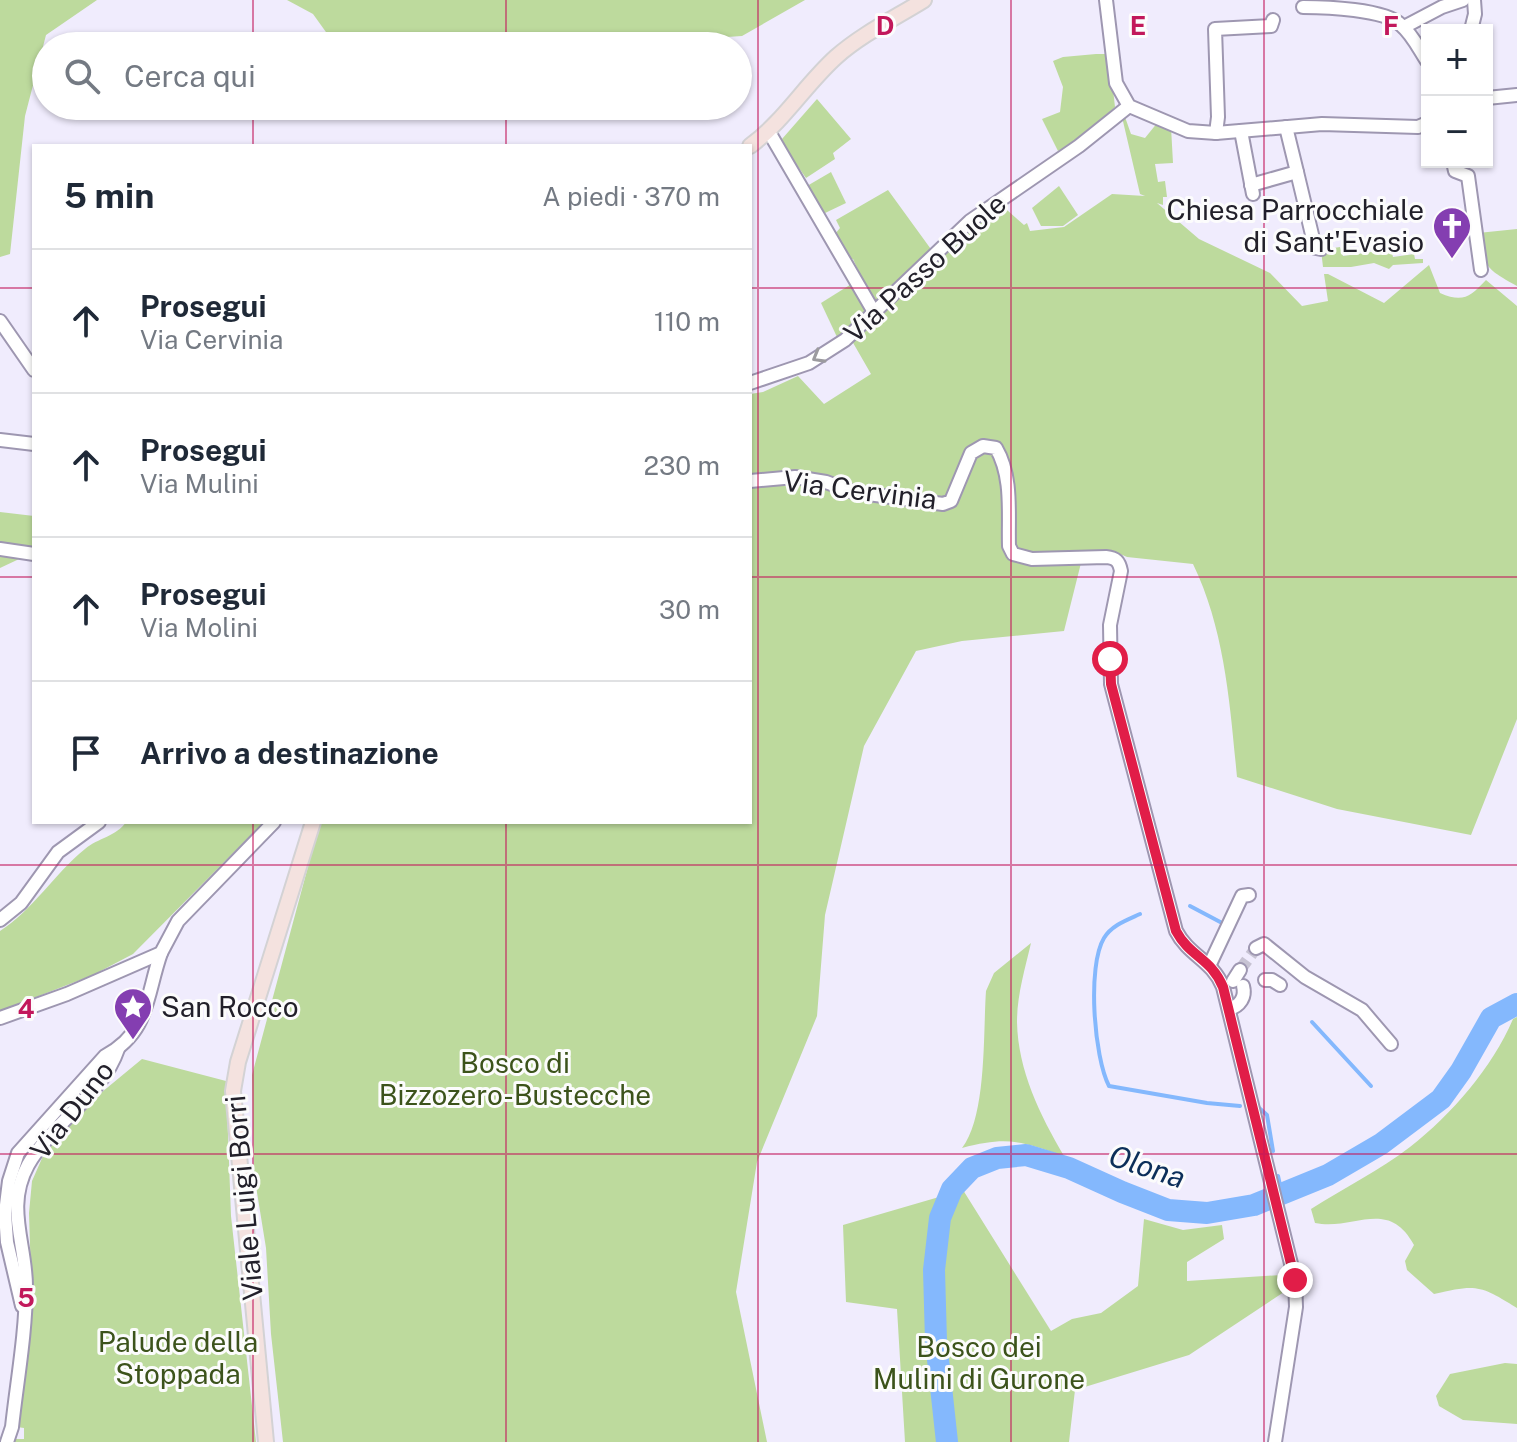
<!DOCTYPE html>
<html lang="it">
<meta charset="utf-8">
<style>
:root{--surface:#fff;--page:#f2f2f3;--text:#1f2937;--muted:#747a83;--line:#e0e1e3}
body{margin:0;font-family:"Public Sans",sans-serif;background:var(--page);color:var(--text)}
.controls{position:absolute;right:24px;top:24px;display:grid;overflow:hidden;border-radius:0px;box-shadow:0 2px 6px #0004}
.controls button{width:72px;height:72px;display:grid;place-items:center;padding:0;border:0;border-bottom:2px solid var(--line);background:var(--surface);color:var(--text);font:40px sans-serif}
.stop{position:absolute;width:24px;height:24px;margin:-18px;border:6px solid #e11d48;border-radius:50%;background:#fff}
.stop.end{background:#e11d48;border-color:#fff;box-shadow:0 2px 8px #0008}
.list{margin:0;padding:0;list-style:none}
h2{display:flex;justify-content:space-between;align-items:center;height:104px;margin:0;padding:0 32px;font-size:34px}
h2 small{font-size:26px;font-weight:400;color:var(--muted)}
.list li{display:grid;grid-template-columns:52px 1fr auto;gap:24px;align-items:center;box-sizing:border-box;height:144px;padding:0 32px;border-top:2px solid var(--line)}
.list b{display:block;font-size:30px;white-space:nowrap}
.list p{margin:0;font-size:26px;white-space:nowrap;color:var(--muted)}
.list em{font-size:26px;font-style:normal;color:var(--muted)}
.icon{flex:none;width:44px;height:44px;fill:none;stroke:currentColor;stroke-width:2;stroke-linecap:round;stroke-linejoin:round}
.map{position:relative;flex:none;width:1517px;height:1442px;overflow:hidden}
.search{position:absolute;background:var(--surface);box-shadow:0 2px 6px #0004;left:32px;top:32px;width:720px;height:88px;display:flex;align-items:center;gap:20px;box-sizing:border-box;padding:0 28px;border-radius:44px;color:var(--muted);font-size:30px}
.panel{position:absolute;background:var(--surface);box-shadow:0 2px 6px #0004;left:32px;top:144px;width:720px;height:680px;border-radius:0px}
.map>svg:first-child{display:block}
.green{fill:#bdda9d}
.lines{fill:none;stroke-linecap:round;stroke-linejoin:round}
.stream{stroke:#84b8fd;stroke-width:4}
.river{stroke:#84b8fd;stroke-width:22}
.minor-tunnel{stroke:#c7c3d3;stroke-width:12;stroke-dasharray:12 6;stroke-linecap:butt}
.minor-casing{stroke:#9e97b1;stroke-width:16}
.major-casing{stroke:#d3d2d4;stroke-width:18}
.minor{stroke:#fff;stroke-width:12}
.major{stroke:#f4e2df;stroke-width:14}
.oneway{stroke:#9c9b9f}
.route{stroke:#e11d48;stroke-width:10}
.grid{fill:none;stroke:#c2185b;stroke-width:2;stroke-opacity:0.55}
.labels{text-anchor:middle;stroke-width:6;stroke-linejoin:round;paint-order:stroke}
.poi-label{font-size:28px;fill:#22202a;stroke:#fcfcfc;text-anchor:end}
.street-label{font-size:28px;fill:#22202a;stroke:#fcfcfc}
.park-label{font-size:28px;fill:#3c531b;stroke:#fcfcfc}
.water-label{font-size:30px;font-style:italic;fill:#0c2f5a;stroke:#fcfcfc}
.grid-label{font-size:26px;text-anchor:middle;font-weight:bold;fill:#c2185b;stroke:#fcfcfc;stroke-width:6;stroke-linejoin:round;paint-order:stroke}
</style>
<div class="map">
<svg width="1517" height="1442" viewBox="0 0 1517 1442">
<rect width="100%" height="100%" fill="#f0ecfd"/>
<g class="green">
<path d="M 0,0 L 97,0 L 46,35 L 25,116 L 10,254 L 0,257 Z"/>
<path d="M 287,0 L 805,0 L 742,36 L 650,42 L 553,41 L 468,46 L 336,46 L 313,14 Z"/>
<path d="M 1096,54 L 1109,54 L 1115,107 L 1078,140 L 1058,151 L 1042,119 L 1060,112 L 1063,87 L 1053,61 L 1063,57 Z"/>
<path d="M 817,99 L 851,139 L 833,153 L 835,159 L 806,178 L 789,154 L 782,139 Z"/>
<path d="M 1122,117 L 1125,117 L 1131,134 L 1145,138 L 1158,122 L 1171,127 L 1173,163 L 1155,164 L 1158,182 L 1165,181 L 1167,197 L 1163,197 L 1163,205 L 1157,203 L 1199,239 L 1270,273 L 1302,306 L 1328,301 L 1324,274 L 1328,274 L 1384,303 L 1429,265 L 1440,293 C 1463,303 1470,297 1486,280 L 1517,306 L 1517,719 L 1471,835 L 1337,809 L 1237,777 C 1230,705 1225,630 1193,564 L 1127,557 L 1111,550 L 1084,551 L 1064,631 L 962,641 L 916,651 L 864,746 L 825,915 L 817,1016 L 757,1162 L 736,1292 L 767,1442 L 283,1442 L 271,1334 L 266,1248 L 254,1174 L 252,1075 L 320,822 L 750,822 L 750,394 L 763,392 L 798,376 L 824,404 L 871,374 L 852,341 L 998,202 L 1024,225 L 1027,223 L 1030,231 L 1064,227 L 1112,194 L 1145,196 L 1140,194 Z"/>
<path d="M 831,172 L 846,203 L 823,214 L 807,186 Z"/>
<path d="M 1059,186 L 1078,215 L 1063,226 L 1041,226 L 1032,208 Z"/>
<path d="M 888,190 L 933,252 L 877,301 L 873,300 L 856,272 L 858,270 L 853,259 L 848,259 L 835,234 L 840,228 L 836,220 Z"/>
<path d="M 1517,229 L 1517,286 C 1486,269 1484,267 1478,233 Z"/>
<path d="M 1340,247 L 1343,256 L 1378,251 L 1379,254 L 1392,253 L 1393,257 L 1414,254 L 1415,259 L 1423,259 L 1423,263 L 1393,265 L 1389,269 L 1374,263 L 1351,267 L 1323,267 L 1321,250 Z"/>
<path d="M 853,283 L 868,311 L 837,337 L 821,303 Z"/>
<path d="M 0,512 L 34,516 L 34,552 L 0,568 Z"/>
<path d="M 126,822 L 261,822 L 262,824 L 133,954 L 93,975 L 0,1011 L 0,931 C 34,909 54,874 85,849 C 98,838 117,836 126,822 Z"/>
<path d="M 1031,943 C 1025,969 1017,995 1017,1022 C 1018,1071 1040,1115 1064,1156 C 1021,1141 1007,1136 962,1148 C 987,1116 983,1033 986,991 L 994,973 Z"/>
<path d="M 1517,1017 L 1517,1308 C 1480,1285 1477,1284 1434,1294 L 1407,1270 L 1405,1261 L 1414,1245 C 1388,1197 1354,1231 1315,1223 L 1311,1209 C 1344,1188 1380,1170 1410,1147 C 1452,1114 1492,1068 1513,1019 Z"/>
<path d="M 142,1059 L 226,1081 L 231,1216 L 256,1442 L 14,1442 L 15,1439 L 24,1439 L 24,1428 L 17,1427 L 32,1309 L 29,1213 L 32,1181 L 47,1147 L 96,1097 Z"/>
<path d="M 963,1190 L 1051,1331 L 1072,1319 L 1101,1313 L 1138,1286 L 1144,1219 L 1183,1230 L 1222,1225 L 1224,1239 L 1187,1262 L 1187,1281 L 1281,1275 L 1284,1292 L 1189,1355 L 1075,1390 L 1069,1442 L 905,1442 L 897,1309 L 846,1302 L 843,1225 Z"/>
<path d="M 1505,1363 L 1517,1364 L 1517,1424 L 1463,1420 L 1439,1406 L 1436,1396 L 1450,1374 Z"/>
</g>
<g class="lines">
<g class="stream">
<path d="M 1190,906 L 1224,924"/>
<path d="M 1140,914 C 1127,920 1112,925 1104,938 C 1087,966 1094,1057 1109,1086 L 1207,1103 L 1240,1106"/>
<path d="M 1312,1022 L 1371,1086"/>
<path d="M 1258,1107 L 1267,1115 L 1273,1151"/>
<path d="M 1278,1176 L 1282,1194"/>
</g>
<path class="river" d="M 947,1442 L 936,1341 L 934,1270 L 940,1218 L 952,1189 L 972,1168 L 997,1158 L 1026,1155 L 1069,1168 L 1122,1192 L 1168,1210 L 1207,1213 L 1254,1205 L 1328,1175 L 1381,1144 L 1441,1099 L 1461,1071 L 1491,1018 L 1517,1004"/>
<path class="minor-tunnel" d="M 1240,970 L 1256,948"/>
<defs>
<g id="minor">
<path d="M 1106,0 L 1116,83 L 1129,106 L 1188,131 L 1216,133 L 1322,124 L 1418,127 L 1427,123"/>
<path d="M 1303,7 C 1325,7 1385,9 1401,25 C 1412,34 1419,49 1427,61"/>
<path d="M 1404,27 L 1442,7 L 1463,0"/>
<path d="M 1471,30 L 1475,14 L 1474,0"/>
<path d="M 1487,98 L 1517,95"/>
<path d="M 1241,131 L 1253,194"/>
<path d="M 769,132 L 874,312"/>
<path d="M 1216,133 L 1218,117 L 1215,29 L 1271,26 L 1273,20"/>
<path d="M 1453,162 L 1455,171 L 1468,176 L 1481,270"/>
<path d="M 1297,172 L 1314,243 L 1316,248 L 1321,249"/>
<path d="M 1251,185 L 1297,172 L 1286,127"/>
<path d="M 0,321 L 34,370"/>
<path d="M 750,383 L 809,363 L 845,340 L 970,221 L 1079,146 L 1129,106"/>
<path d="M 0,440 L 34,444"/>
<path d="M 750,481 L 795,477 L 826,482 L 853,492 L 943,504 L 951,501 L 971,453 L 983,446 L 996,448 C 1013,477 1008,514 1009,546 L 1013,554 L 1032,559 L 1106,557 C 1116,558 1119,561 1121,571 L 1110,625 L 1111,684 L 1176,931 C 1189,956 1212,960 1223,987 L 1295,1280 L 1296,1307 L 1275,1442"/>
<path d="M 0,549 L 34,554"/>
<path d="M 0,920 L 21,903 L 58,852 L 99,822"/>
<path d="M 1256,948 L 1264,944 L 1305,977 L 1362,1010 L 1391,1044"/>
<path d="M 1210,964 L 1242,896 L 1249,895"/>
<path d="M 1265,980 L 1272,980 L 1280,985"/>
<path d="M 1233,981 L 1240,970"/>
<path d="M 1229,1009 C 1240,1006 1246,997 1243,986"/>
<path d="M 0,1018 L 67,994 L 161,953 L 178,921 L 274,822"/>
<path d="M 22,1306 L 7,1242 L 5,1213 L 9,1181 L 18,1153 L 105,1056 C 150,1032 146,995 161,953"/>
<path d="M 7,1442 L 12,1427 C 17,1381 26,1333 26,1286 C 26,1243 5,1207 28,1165 C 52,1123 102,1096 118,1049"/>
</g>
<g id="major">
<path d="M 750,146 C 784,121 805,85 836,57 C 862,34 895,18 924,0"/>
<path d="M 266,1442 L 233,1091 L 238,1062 L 313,822"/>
</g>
</defs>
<use href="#minor" class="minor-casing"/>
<use href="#major" class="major-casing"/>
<use href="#minor" class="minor"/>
<use href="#major" class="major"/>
</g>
<defs><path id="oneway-chevron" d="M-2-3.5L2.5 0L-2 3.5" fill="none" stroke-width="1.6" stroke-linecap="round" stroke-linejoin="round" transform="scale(2)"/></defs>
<use class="oneway" href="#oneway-chevron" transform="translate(818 357) rotate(150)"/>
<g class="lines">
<path class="route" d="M 1110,659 L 1111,684 L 1176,931 C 1190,957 1211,958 1223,987 L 1295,1280"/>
</g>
<path class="grid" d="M 253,0 L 253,46M 506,0 L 506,46M 758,0 L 758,1442M 1011,0 L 1011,1442M 1264,0 L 1264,1442M 253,106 L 253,146M 506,106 L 506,146M 0,288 L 34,288M 750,288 L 1517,288M 0,577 L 34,577M 750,577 L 1517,577M 253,822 L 253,1442M 506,822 L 506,1442M 0,865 L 1517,865M 0,1154 L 1517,1154"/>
<defs>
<symbol id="church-pin" viewBox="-11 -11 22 30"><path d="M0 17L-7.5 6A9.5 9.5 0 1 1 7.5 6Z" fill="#843eb1" stroke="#fcfcfc"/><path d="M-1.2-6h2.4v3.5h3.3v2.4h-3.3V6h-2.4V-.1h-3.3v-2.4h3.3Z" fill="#fff"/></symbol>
<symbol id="sight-pin" viewBox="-11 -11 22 30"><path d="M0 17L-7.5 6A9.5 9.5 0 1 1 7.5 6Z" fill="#843eb1" stroke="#fcfcfc"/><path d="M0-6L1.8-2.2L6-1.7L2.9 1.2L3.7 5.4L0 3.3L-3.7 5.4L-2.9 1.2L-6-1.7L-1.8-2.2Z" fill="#fff"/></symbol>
</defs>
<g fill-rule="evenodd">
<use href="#church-pin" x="1430" y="204" width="44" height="60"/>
<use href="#sight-pin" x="111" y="985" width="44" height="60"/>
</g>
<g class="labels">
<g class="poi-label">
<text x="1424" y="220">Chiesa Parrocchiale<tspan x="1424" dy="32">di Sant'Evasio</tspan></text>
<text x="161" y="1017" text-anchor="start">San Rocco</text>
</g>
<g class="street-label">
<text transform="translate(925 268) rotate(-42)" y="10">Via Passo Buole</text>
<text transform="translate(860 490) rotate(7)" y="10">Via Cervinia</text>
<text transform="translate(72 1110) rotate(-52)" y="10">Via Duno</text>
<text transform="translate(244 1198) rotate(-95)" y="10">Viale Luigi Borri</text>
</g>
<g class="park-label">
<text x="515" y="1073">Bosco di<tspan x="515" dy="32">Bizzozero-Bustecche</tspan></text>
<text x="178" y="1352">Palude della<tspan x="178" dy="32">Stoppada</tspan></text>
<text x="979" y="1357">Bosco dei<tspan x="979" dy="32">Mulini di Gurone</tspan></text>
</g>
<g class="water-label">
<text transform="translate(1147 1167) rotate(18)" y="10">Olona</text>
</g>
</g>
<g class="grid-label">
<text x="885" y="35">D</text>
<text x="1138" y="35">E</text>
<text x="1391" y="35">F</text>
<text x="26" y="1018">4</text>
<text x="26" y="1307">5</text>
</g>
</svg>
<div class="controls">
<button>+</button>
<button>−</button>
</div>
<div class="stop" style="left:1110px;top:659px"></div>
<div class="stop end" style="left:1295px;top:1280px"></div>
<div class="search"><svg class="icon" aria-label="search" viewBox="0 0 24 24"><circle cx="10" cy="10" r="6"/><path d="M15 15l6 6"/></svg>Cerca qui</div>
<section class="panel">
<h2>5 min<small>A piedi · 370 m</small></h2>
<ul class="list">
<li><svg class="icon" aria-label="ahead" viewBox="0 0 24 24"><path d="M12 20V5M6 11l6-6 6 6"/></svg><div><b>Prosegui</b><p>Via Cervinia</p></div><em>110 m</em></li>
<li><svg class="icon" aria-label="ahead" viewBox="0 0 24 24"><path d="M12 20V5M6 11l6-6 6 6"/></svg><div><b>Prosegui</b><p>Via Mulini</p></div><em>230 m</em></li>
<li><svg class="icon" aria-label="ahead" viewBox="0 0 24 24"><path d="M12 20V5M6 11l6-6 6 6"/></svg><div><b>Prosegui</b><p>Via Molini</p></div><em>30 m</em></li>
<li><svg class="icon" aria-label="arrive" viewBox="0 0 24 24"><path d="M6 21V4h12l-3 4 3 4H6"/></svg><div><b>Arrivo a destinazione</b></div></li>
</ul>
</section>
</div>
